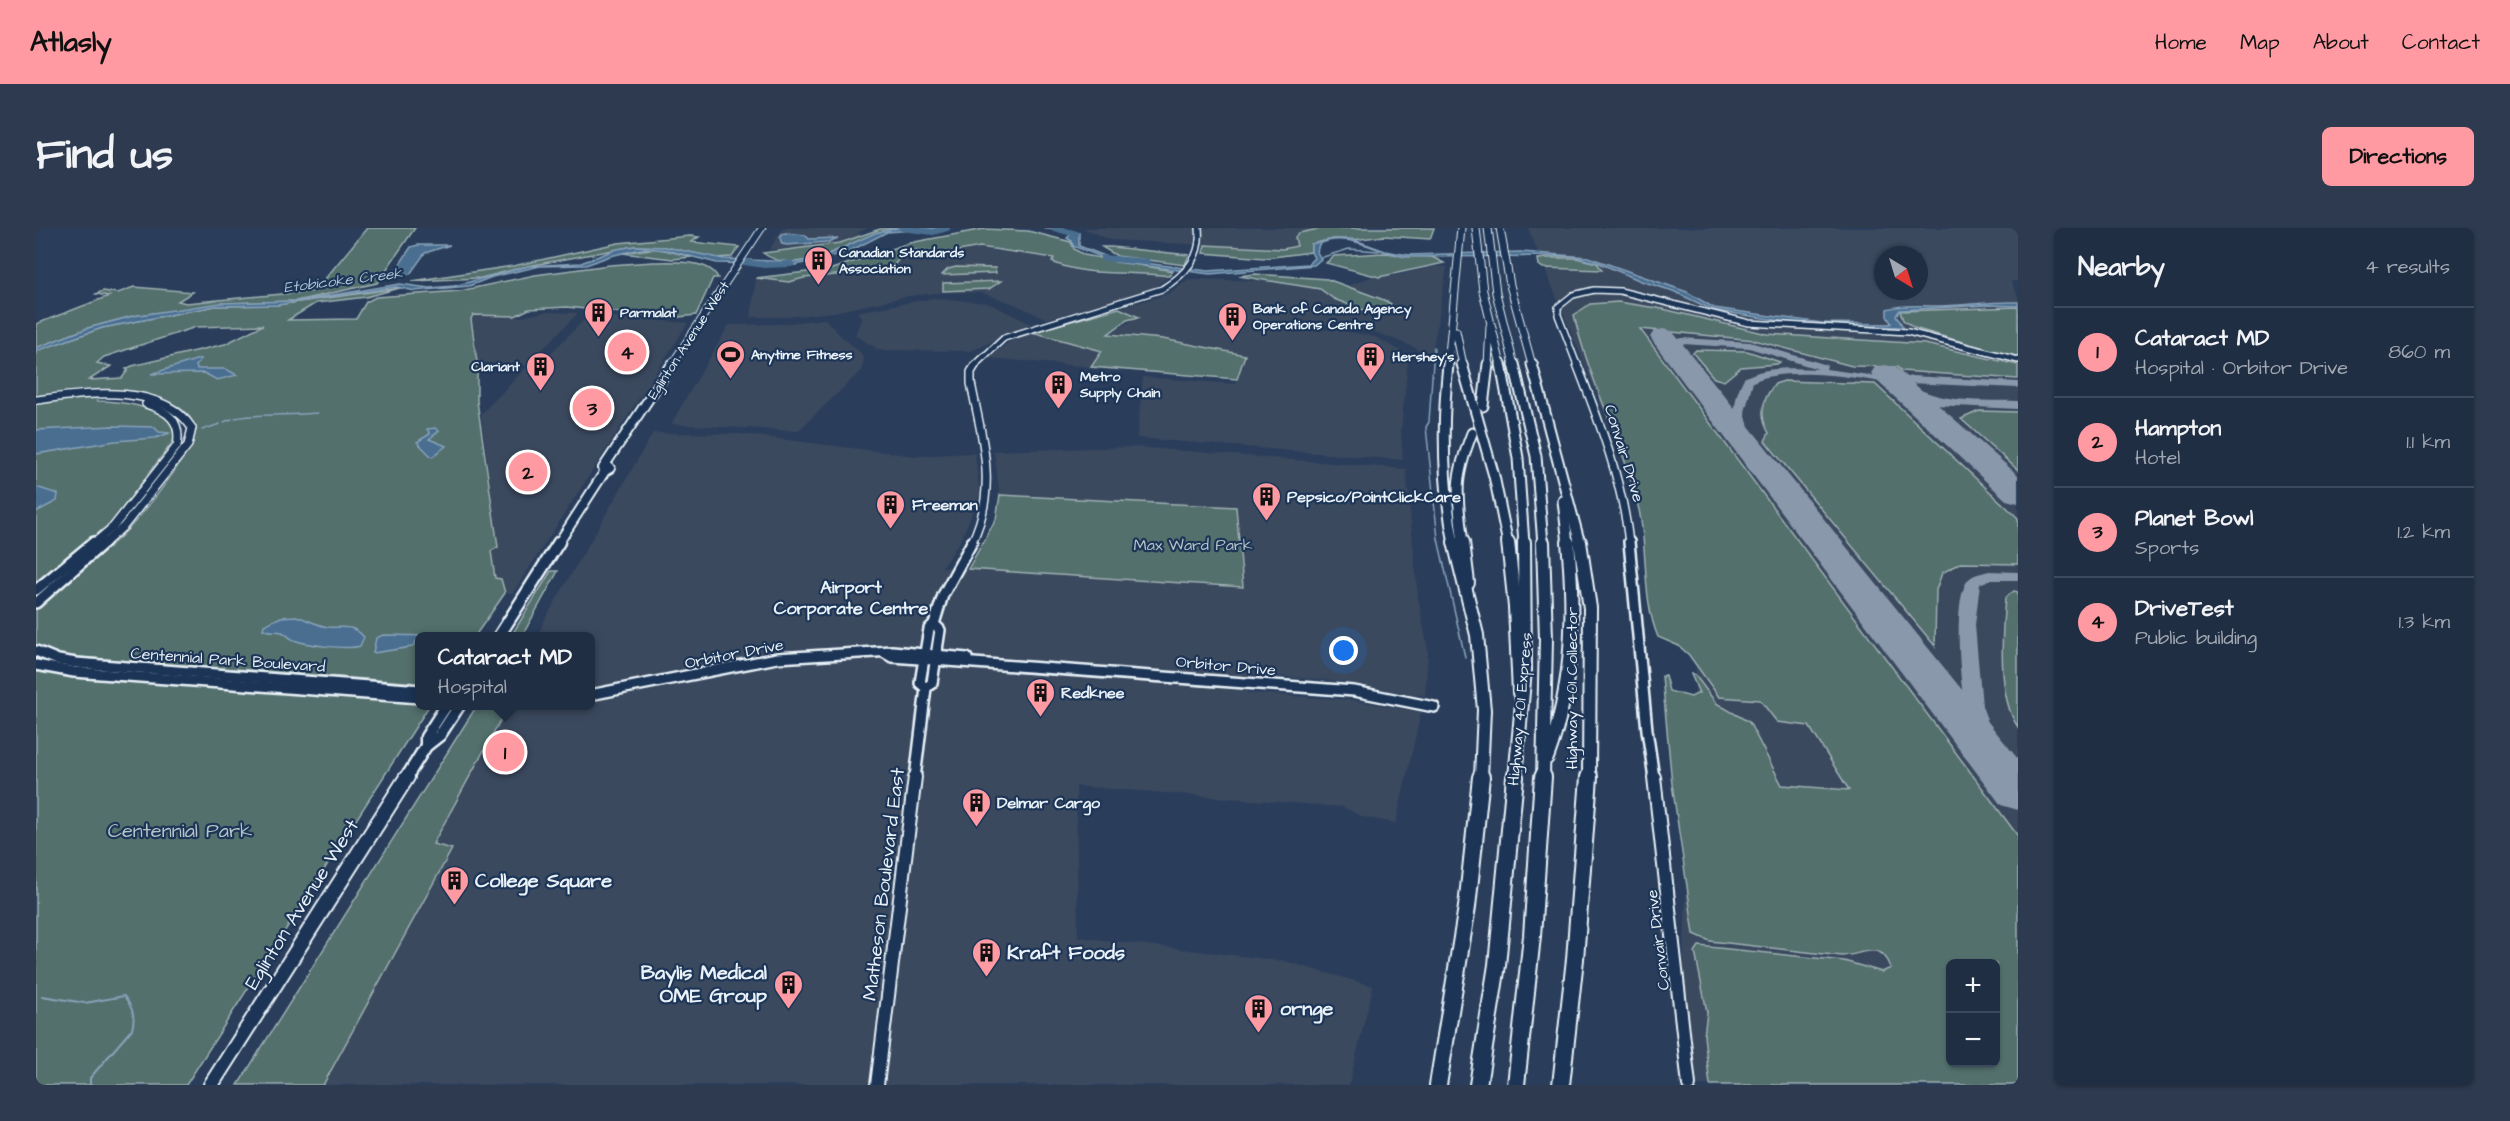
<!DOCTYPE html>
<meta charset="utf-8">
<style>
:root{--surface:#202e44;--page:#2d3a4f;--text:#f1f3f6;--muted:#a2a8b2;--line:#3d4a5d;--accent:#ff9aa2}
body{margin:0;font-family:"Architects Daughter",sans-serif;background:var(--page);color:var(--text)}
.controls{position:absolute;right:18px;bottom:18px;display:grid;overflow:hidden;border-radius:9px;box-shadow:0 2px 4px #0004}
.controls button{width:54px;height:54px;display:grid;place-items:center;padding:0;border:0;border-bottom:2px solid var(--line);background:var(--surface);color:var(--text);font:30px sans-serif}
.compass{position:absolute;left:1838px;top:18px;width:54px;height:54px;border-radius:50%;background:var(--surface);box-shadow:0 2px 4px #0004;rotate:142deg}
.you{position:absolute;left:1308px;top:423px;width:21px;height:21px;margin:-15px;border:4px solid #fff;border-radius:50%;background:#1a73e8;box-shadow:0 0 0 9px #1a73e833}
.badge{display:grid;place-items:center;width:39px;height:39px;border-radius:50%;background:var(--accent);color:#111;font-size:20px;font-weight:700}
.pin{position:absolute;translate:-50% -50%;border:3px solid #fff;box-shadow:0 2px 6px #0006}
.popup{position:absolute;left:379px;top:404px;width:180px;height:78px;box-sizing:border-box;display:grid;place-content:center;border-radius:9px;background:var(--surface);filter:drop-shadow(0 2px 4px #0005);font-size:20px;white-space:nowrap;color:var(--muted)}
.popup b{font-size:22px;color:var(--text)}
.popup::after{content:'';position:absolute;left:50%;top:100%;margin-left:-12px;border:12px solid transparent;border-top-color:var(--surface)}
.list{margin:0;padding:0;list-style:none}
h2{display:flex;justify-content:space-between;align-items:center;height:78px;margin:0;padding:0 24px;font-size:26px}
h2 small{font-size:20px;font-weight:400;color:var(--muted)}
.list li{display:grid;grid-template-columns:39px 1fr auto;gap:18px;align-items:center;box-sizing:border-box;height:90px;padding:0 24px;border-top:2px solid var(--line)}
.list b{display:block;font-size:22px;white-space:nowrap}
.list p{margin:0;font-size:20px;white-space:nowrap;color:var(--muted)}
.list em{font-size:20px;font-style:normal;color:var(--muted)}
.map{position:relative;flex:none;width:1982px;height:857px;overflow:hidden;border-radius:9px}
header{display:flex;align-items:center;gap:36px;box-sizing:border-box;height:84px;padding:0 30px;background:var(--accent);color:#111}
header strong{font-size:28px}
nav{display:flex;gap:33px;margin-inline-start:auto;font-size:21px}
.intro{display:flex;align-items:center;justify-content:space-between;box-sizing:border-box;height:144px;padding:0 36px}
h1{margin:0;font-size:42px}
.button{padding:15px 27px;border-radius:9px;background:var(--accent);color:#111;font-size:21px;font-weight:700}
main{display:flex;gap:36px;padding:0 36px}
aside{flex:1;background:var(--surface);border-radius:9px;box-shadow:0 2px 4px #0004}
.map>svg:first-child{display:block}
.built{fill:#3a485f;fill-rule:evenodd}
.green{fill:#536f6d;stroke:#9eb0b2;stroke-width:1.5;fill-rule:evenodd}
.water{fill:#486e90;stroke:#88a2ba;stroke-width:1.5}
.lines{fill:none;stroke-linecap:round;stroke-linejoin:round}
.stream-far1{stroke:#88a2ba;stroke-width:1.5}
.stream{stroke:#88a2ba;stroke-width:2}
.river{stroke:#486e90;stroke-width:6}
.taxiway{fill:#8998aa;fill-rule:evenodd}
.runway{fill:#8998aa;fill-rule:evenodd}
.secondary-far3-casing{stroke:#e8f1f8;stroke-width:8}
.secondary-far2-casing{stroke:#e8f1f8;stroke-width:10}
.secondary-far1-casing{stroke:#e8f1f8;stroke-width:14}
.secondary-casing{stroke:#e8f1f8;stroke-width:16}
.primary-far3-casing{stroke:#e8f1f8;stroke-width:8}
.primary-far2-casing{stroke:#e8f1f8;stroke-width:12}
.primary-far1-casing{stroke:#e8f1f8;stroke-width:15}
.primary-casing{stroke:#e8f1f8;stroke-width:18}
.highway-far3-casing{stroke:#e8f1f8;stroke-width:9}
.highway-far2-casing{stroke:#e8f1f8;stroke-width:13}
.highway-far1-casing{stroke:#e8f1f8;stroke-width:16}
.highway-casing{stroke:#e8f1f8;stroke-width:20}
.secondary-far3{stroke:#1d3557;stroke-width:5}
.secondary-far2{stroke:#1d3557;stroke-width:7}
.secondary-far1{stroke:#1d3557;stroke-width:9}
.secondary{stroke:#1d3557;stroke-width:12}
.primary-far3{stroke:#1d3557;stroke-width:6}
.primary-far2{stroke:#1d3557;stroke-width:8}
.primary-far1{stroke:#1d3557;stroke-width:10}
.primary{stroke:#1d3557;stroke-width:14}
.highway-far3{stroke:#1d3557;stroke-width:7}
.highway-far2{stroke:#1d3557;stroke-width:9}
.highway-far1{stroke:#1d3557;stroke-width:12}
.highway{stroke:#1d3557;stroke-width:16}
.labels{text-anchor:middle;stroke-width:4.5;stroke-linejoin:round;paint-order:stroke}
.far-poi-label{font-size:14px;font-weight:bold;fill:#e8f1f8;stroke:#1d3557;text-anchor:start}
.far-street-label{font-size:14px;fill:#e8f1f8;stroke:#1d3557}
.far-water-label{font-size:15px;font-style:italic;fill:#b0c3d4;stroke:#1d3557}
.street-label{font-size:16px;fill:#e8f1f8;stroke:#1d3557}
.poi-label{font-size:16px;font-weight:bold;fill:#e8f1f8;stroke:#1d3557;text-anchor:start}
.park-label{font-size:16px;fill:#b4c4c7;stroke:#1d3557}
.neighbourhood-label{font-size:18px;font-weight:bold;fill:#e8f1f8;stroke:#1d3557}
.near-park-label{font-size:20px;fill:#b4c4c7;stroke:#1d3557}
.near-poi-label{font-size:20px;font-weight:bold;fill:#e8f1f8;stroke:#1d3557;text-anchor:start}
.near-street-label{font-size:20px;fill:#e8f1f8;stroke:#1d3557}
</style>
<header>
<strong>Atlasly</strong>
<nav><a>Home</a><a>Map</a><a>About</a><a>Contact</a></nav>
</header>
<div class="intro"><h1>Find us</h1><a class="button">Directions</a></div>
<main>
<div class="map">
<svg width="1982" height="857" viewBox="0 0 1982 857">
<rect width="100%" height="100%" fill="#2a3e5b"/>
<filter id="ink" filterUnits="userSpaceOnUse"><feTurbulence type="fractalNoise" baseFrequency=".0167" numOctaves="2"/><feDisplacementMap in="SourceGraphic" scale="12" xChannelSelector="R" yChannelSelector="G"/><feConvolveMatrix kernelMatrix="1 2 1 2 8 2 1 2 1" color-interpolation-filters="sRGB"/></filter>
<g filter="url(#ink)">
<g class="built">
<path d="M 747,0 L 832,0 L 821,5 L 826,6 L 819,10 L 811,10 L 800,17 L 733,22 Z"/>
<path d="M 1047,0 L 1288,0 L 1263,5 L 1262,18 L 1247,21 L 1075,12 Z"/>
<path d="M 1492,0 L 1982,0 L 1982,53 L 1975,53 L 1982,69 L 1982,857 L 1642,857 L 1661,409 ZM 1847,27 L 1883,27 L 1883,63 L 1847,63 ZM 1914,736 L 1960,736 L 1960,834 L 1914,834 Z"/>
<path d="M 944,19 L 960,23 L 1005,26 L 1019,30 L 1016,34 L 1027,39 L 1041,40 L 1054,45 L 1090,47 L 1107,44 L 1133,48 L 1119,59 L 1101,66 L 1011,91 L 976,75 L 946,65 L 911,64 L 873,68 L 798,84 L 750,89 L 715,89 L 720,50 L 753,54 L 768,50 L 820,45 L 842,46 L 868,25 L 881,21 L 917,24 Z"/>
<path d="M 1398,38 L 1411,39 L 1395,132 L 1378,119 L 1333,102 L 1305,97 L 1236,94 L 1238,100 L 1302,102 L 1339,109 L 1365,123 L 1372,131 L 1365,203 L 1367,232 L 1101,210 L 1107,149 L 1199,156 L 1209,127 L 1127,111 L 1071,106 L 1102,89 L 1083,80 L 1132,66 L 1153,51 L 1238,53 L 1284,61 L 1298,71 L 1355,76 L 1309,59 L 1335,49 L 1362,47 Z"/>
<path d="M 898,70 L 952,75 L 995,96 L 935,123 L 843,122 L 819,107 L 826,89 L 821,84 Z"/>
<path d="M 509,84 L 542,85 L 494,134 L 497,136 L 514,133 L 513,127 L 553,87 L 652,95 L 477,365 L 469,365 L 465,352 L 459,350 L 457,341 L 455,323 L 462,319 L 445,186 L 492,138 L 441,134 L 435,91 L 438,87 L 485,89 Z"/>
<path d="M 789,91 L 805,108 L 825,125 L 828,132 L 825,143 L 762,203 L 635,196 L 693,97 L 745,96 Z"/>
<path d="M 996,104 L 1066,123 L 1055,139 L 952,130 L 973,114 Z"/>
<path d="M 617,205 L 703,206 L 879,228 L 936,225 L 939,226 L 944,267 L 923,315 L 906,339 L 1206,359 L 1200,279 L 964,267 L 958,223 L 1099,219 L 1370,241 L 1382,369 L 1392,423 L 1389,468 L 1290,452 L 1213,446 L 1211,465 L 1316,472 L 1385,484 L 1360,595 L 1327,589 L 1307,579 L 1040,558 L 1042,709 L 1248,733 L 1337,758 L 1313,857 L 287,857 L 416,622 L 397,616 L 472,478 L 554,478 L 554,408 L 502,408 L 507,395 Z"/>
</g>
<g class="green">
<path d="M 331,0 L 379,0 L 341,55 L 260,73 L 194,75 L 97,88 L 52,100 L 0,120 L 0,96 L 73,68 L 60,66 L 67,63 L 82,65 L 98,59 L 157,64 L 142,73 L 150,75 L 279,63 Z"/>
<path d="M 861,0 C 824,7 763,53 727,25 L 804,15 L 844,1 Z"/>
<path d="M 1288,0 L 1398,0 L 1394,11 L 1348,8 L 1317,12 L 1298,11 L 1275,16 L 1275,24 L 1229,30 L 1167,25 L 1169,17 L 1247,21 L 1261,18 L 1259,9 L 1263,5 Z"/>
<path d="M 948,1 L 992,3 L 1035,14 L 1038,21 L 1048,27 L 1137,43 L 1133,48 C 1094,42 1054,50 1016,34 L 1018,30 L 944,19 L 917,24 L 881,22 L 868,25 L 853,43 L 842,46 L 820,45 L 768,50 L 753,54 L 720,50 L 796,41 L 873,15 Z"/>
<path d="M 654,8 L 663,9 L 655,14 L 703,19 L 696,29 L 679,30 L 629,19 L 599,18 L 492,38 L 445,50 L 376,53 L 477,38 L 582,15 Z"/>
<path d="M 1066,19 L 1075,19 L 1153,27 L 1149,37 L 1081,28 Z"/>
<path d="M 621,20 L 656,29 L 637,31 L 586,25 Z"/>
<path d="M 1348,25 L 1396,29 L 1408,35 L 1343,49 L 1290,35 L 1298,28 Z"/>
<path d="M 1511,30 L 1540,30 L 1561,35 L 1566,42 L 1507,40 L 1503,37 L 1502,31 Z"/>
<path d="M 617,34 C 635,34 674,31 682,50 L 677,50 L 660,87 L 634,90 L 531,79 L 493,81 L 479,88 L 437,87 L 435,91 L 441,134 L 441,173 L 462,319 L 455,323 L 459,350 L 465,351 L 469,365 L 439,408 L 384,408 L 383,455 L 27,428 L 0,418 L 0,380 C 20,355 50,338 75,317 C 100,297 151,233 160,202 C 149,164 96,168 65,164 L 61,173 C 87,173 113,178 135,192 L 139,211 L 76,294 L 0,355 L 0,123 L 66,100 L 179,78 L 241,77 L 364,60 L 330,69 L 280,75 L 252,92 L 320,91 L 330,74 L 340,69 L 424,63 L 499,47 L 574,37 ZM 227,97 L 189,116 L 96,138 L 90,141 L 92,142 L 86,150 L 53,152 L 75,138 L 61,135 L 68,129 L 160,99 Z"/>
<path d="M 920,39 L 959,40 L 960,45 L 906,47 L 912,41 Z"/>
<path d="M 1219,46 L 1291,51 L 1348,72 L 1355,76 L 1354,83 L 1345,85 L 1324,81 L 1298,71 L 1284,61 L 1203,48 Z"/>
<path d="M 965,53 L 953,61 L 907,63 L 907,55 Z"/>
<path d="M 1582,74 L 1627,81 L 1731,106 L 1889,116 L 1982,137 L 1982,151 L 1865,143 L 1861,139 L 1816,138 L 1718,112 L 1604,101 L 1982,608 L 1982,857 L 1674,857 L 1668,808 L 1671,784 L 1659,724 L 1663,718 L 1808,733 L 1846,744 L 1855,740 C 1845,711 1827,727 1806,728 L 1674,713 L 1658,706 L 1636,556 L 1626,448 L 1629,447 L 1633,463 L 1655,469 L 1663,465 L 1655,446 L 1659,447 L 1680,475 L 1713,494 L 1746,557 L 1813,562 L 1773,498 L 1741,494 L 1724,472 L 1683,469 L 1653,427 L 1643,418 L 1622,409 C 1606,372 1612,322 1603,282 C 1588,215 1553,154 1538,87 L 1554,76 ZM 1914,736 L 1960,736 L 1960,834 L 1914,834 Z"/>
<path d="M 1982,79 L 1982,130 L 1878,100 L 1867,92 L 1864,83 Z"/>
<path d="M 1083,80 L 1103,89 L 1091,92 L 1072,106 L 1127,111 L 1209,127 L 1201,151 L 1055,139 L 1066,123 L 996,104 Z"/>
<path d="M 1660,122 L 1711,123 L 1744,134 L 1741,136 L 1705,139 L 1688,153 L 1678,150 L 1657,125 Z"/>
<path d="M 1748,153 L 1839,156 L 1982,290 L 1982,336 L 1924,335 L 1906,345 L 1900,362 L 1899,418 L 1729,213 L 1733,205 C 1723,188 1726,171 1739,156 Z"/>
<path d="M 1943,183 L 1982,184 L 1982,242 L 1925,191 Z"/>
<path d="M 964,267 L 1200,279 L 1207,359 L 932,341 L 960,291 Z"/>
<path d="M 515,343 L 522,343 L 486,408 L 475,408 Z"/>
<path d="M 1978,363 L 1982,364 L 1982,499 C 1961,469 1966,405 1969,370 Z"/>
<path d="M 0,443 L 24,447 L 383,474 L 384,478 L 393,478 L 150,857 L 0,857 Z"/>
<path d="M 472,478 L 397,616 L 416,621 L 287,857 L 202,857 L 440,479 Z"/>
</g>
<g class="water">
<path d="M 861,0 L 907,0 L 851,4 L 812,24 L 760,37 L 681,35 L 630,22 L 609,20 L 574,28 L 550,37 L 504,38 L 456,49 L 433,58 L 379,63 L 360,59 L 241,77 L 179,78 L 66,100 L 0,123 L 0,120 L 52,100 L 97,88 L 185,75 L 260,73 L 364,56 L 393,60 L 418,58 L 492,38 L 545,35 L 581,21 L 599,18 L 629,19 L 688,31 L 763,34 L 793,26 L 839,5 Z"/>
<path d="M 1009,0 L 1043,5 L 1043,18 L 1077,31 L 1172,43 L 1272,36 L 1278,30 L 1275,24 L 1275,16 L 1298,11 L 1316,11 L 1349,23 L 1372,27 L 1485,24 L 1552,29 L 1651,64 L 1678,80 L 1786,95 L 1853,96 L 1855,95 L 1851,88 L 1851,81 C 1866,76 1883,78 1898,78 C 1926,78 1953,73 1982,74 L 1982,78 L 1951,77 L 1864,82 L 1860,87 L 1867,99 L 1765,96 L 1677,82 L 1637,63 L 1605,53 L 1563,35 L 1535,28 L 1372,29 C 1342,26 1313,2 1283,16 L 1281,24 L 1285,31 L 1278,37 L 1174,46 L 1079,34 L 1037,18 L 1036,13 L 1031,10 L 1035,6 Z"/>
<path d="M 750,5 L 769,7 L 773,11 L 802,10 L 792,14 L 751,17 L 746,16 L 744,10 L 746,6 Z"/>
<path d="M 382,17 L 414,17 L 389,25 L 374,46 L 358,45 L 375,19 Z"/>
<path d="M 163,131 L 165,131 L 160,138 L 161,141 L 190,141 L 201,147 L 181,152 L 168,145 L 115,146 Z"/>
<path d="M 76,198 L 118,199 L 123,204 L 134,205 L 119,210 L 79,213 L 0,226 L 0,202 Z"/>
<path d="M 399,200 L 403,203 L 393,211 L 410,218 L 396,229 L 381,214 L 394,206 L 391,201 Z"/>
<path d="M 0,259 L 22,266 L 21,273 L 0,284 Z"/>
<path d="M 260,388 C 270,391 283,398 292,399 C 308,400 316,396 328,409 L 324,418 C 311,422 271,417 258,412 C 253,410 250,406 246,404 C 239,402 234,405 227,401 L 228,397 L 245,389 Z"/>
<path d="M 347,407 L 398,408 L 384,408 L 376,419 L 337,425 L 340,410 Z"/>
</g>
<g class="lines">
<g class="stream-far1">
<path d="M 1284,30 L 1313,21 L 1343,23"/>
<path d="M 1398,119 L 1393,194 L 1390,199 L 1402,311 L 1429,429"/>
<path d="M 199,190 C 227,185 253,188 281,185"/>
<path d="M 188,194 L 196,191"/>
<path d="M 166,202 L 184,196"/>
</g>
<path class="stream" d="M 6,768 L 49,775 L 88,768 C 96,779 100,788 96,801 L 54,850 L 54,857"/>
<g class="river">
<path d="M 866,0 L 897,4 L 911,0"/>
<path d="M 1019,0 L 1040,6"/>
<path d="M 1067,30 L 1111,34"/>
<path d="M 708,34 L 728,37 L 755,36"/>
</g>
<g class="taxiway">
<path d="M 1646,110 L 1714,114 L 1791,137 L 1790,141 L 1862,151 L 1876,148 L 1982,154 L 1982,160 L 1872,155 C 1903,176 1946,172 1982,173 L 1982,181 L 1898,177 L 1894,185 L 1890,186 L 1884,182 L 1888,172 L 1861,162 L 1860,158 L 1855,156 C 1821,149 1748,138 1717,154 L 1709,184 L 1718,217 L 1712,221 L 1706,217 C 1696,193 1696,172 1708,150 C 1730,138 1757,140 1782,141 L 1713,120 L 1646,116 L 1642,125 L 1634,125 L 1635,113 Z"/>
<path d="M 1953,343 L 1982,344 L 1982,352 L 1953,352 L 1944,356 L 1939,397 L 1946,478 L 1957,508 L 1982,549 L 1982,572 L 1975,570 C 1960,544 1940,518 1931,489 C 1924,464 1916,371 1932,352 C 1937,346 1946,345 1953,343 Z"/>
</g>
<g class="runway">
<path d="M 1627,101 L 1636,103 L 1982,531 L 1982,582 L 1965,577 L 1618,115 L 1614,109 L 1618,103 Z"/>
<path d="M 1849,137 L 1859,139 L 1982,247 L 1982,275 L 1970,272 L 1839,151 L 1835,145 L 1839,139 Z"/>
</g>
<defs>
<g id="secondary-far3">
<path d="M 939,137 L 968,110 L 1126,61 C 1150,46 1166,29 1163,0"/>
<path d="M 1541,137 L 1522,87 L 1522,79 L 1537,67 L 1558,62 L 1584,63 L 1713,95 L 1872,104 L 1982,132"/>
</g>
<g id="secondary-far2">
<path d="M 1541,136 C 1563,193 1587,254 1593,316"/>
<path d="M 0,172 C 48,166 125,153 156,200 L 152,217 L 88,298 L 68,316"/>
<path d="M 57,316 L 77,299 L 141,218 C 146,193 132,183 110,176"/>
<path d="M 935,316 C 963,261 946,212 935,155 L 935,144 L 940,136"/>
</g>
<g id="secondary-far1">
<path d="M 1593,314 L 1611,502 L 1618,550"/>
<path d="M 0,362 L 58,314"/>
<path d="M 0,375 L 69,314"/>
<path d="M 0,423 L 22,432 L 40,435 L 384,462"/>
<path d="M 849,425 L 856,429 L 1318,463 L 1398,479"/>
<path d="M 0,437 L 38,444 L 384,470"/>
<path d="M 890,460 L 884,455 L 893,401 L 898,396 L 907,367 L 936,314"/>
<path d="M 554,467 L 741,430 L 856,423 L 931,430"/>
<path d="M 879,550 L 890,460 L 896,455 L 904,402 L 898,396"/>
</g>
<g id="secondary">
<path d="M 1618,549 L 1653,857"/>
<path d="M 841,857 L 879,549"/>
</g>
<path id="primary-far3" d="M 635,137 L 726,0"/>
<g id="primary-far2">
<path d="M 569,243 L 567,240 L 636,136"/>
<path d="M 522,316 L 569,243 L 574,240"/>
</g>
<g id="primary-far1">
<path d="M 463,408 L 523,314"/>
<path d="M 390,518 L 390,509 L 410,478"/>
<path d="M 370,550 L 390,518 L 404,507 L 423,478"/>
</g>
<path id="primary" d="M 175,857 L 371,549"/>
<g id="highway-far3">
<path d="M 1440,0 L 1447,63 L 1465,137"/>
<path d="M 1452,0 L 1460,65 L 1478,137"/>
<path d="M 1464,0 L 1474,57 L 1496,137"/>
<path d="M 1420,103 L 1427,137"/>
<path d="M 1412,137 L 1425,0"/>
<path d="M 1452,137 L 1454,98"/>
</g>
<g id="highway-far2">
<path d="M 1412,136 C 1406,197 1406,255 1418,316"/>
<path d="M 1426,136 L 1458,248 L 1472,316"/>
<path d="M 1465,136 L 1482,230 L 1488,316"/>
<path d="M 1478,136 L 1500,228 L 1507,316"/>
<path d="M 1496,136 L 1544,316"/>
<path d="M 1447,178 L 1452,136"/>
<path d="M 1527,273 L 1532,316"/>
<path d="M 1427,316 C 1421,265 1417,254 1436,205"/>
</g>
<g id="highway-far1">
<path d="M 1418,314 L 1441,407 L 1448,482 L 1445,550"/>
<path d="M 1427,314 L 1432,355"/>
<path d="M 1472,314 L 1479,379 L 1483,465"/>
<path d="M 1507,314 L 1510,411 L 1507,550"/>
<path d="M 1544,314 L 1554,380 L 1553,550"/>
<path d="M 1511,530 C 1537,460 1539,388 1532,314"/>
<path d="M 1479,550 L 1489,442 L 1488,314"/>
</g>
<g id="highway">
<path d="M 1402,857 L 1431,679 L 1445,549"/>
<path d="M 1442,857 L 1461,737 L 1479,549"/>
<path d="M 1480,857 L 1496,708 L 1507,549"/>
<path d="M 1525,857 L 1539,731 L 1553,549"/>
</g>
</defs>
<use href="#secondary-far3" class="secondary-far3-casing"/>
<use href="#secondary-far2" class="secondary-far2-casing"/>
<use href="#secondary-far1" class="secondary-far1-casing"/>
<use href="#secondary" class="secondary-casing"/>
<use href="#primary-far3" class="primary-far3-casing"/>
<use href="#primary-far2" class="primary-far2-casing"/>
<use href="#primary-far1" class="primary-far1-casing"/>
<use href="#primary" class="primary-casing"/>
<use href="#highway-far3" class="highway-far3-casing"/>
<use href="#highway-far2" class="highway-far2-casing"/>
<use href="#highway-far1" class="highway-far1-casing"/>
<use href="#highway" class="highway-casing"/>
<use href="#secondary-far3" class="secondary-far3"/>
<use href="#secondary-far2" class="secondary-far2"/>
<use href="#secondary-far1" class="secondary-far1"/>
<use href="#secondary" class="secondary"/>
<use href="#primary-far3" class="primary-far3"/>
<use href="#primary-far2" class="primary-far2"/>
<use href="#primary-far1" class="primary-far1"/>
<use href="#primary" class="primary"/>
<use href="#highway-far3" class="highway-far3"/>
<use href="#highway-far2" class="highway-far2"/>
<use href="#highway-far1" class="highway-far1"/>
<use href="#highway" class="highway"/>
</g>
</g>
<defs>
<symbol id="building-pin" viewBox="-11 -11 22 30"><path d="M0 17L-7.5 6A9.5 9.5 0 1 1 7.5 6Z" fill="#ff9aa2" stroke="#1d3557"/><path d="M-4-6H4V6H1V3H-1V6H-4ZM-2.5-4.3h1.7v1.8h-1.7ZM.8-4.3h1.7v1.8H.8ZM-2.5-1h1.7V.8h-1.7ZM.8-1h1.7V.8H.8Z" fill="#111"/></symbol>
<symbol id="stadium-pin" viewBox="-11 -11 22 30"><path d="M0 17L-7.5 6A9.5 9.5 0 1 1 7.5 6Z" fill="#ff9aa2" stroke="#1d3557"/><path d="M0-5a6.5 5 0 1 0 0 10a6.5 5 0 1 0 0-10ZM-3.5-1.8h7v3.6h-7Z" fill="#111"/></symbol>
</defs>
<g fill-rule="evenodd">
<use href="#building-pin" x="766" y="16" width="33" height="45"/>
<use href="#building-pin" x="546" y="68" width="33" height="45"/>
<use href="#building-pin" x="1180" y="72" width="33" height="45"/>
<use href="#stadium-pin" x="678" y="110" width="33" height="45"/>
<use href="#building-pin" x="1318" y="112" width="33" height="45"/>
<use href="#building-pin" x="488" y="122" width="33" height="45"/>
<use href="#building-pin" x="1006" y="140" width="33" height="45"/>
<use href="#building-pin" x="1214" y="252" width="33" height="45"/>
<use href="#building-pin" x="838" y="260" width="33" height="45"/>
<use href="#building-pin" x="988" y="448" width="33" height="45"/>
<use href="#building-pin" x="924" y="558" width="33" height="45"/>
<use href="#building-pin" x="402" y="636" width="33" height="45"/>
<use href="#building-pin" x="934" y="708" width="33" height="45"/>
<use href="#building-pin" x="736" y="740" width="33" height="45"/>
<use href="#building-pin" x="1206" y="764" width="33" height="45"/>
</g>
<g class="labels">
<g class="far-poi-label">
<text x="803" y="29">Canadian Standards<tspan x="803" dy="16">Association</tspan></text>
<text x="1217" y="85">Bank of Canada Agency<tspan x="1217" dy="16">Operations Centre</tspan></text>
<text x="584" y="89">Parmalat</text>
<text x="715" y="131">Anytime Fitness</text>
<text x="1356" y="133">Hershey's</text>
<text x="484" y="143" text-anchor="end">Clariant</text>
<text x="1044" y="153">Metro<tspan x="1044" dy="16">Supply Chain</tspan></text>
</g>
<g class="far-street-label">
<text transform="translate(652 112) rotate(-57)" y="5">Eglinton Avenue West</text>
</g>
<g class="far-water-label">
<text transform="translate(307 52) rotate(-7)" y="5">Etobicoke Creek</text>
</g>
<g class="street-label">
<text transform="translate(1589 225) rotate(73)" y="6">Convair Drive</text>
<text transform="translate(698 425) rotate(-11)" y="6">Orbitor Drive</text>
<text transform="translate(192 431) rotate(4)" y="6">Centennial Park Boulevard</text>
<text transform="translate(1190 437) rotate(5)" y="6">Orbitor Drive</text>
<text transform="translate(1535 460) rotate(-90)" y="6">Highway 401 Collector</text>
<text transform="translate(1483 481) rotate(-85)" y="6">Highway 401 Express</text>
<text transform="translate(1621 712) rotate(-97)" y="6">Convair Drive</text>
</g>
<g class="poi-label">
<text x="1251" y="274">Pepsico/PointClickCare</text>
<text x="876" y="282">Freeman</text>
<text x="1025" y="470">Redknee</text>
<text x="961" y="580">Delmar Cargo</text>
</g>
<g class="park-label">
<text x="1157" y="322">Max Ward Park</text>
</g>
<g class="neighbourhood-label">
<text x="815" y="365">Airport<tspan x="815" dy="21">Corporate Centre</tspan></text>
</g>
<g class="near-park-label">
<text x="144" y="609">Centennial Park</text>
</g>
<g class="near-poi-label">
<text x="439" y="659">College Square</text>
<text x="971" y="731">Kraft Foods</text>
<text x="731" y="751" text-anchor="end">Baylis Medical<tspan x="731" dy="23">OME Group</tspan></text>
<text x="1244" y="787">ornge</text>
</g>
<g class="near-street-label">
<text transform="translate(847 656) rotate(-83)" y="7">Matheson Boulevard East</text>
<text transform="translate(265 676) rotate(-58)" y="7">Eglinton Avenue West</text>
</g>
</g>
</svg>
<div class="controls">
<button>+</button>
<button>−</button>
</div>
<svg class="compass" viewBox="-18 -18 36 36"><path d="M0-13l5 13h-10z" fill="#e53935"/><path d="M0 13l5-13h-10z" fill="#a2a8b2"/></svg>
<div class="you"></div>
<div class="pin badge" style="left:469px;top:524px">1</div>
<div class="popup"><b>Cataract MD</b>Hospital</div>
<div class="pin badge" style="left:492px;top:244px">2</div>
<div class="pin badge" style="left:556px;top:180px">3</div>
<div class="pin badge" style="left:591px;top:124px">4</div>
</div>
<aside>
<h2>Nearby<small>4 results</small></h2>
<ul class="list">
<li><span class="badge">1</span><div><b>Cataract MD</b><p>Hospital · Orbitor Drive</p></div><em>860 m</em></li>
<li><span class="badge">2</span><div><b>Hampton</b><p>Hotel</p></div><em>1.1 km</em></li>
<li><span class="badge">3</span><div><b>Planet Bowl</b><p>Sports</p></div><em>1.2 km</em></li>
<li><span class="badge">4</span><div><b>DriveTest</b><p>Public building</p></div><em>1.3 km</em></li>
</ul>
</aside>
</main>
